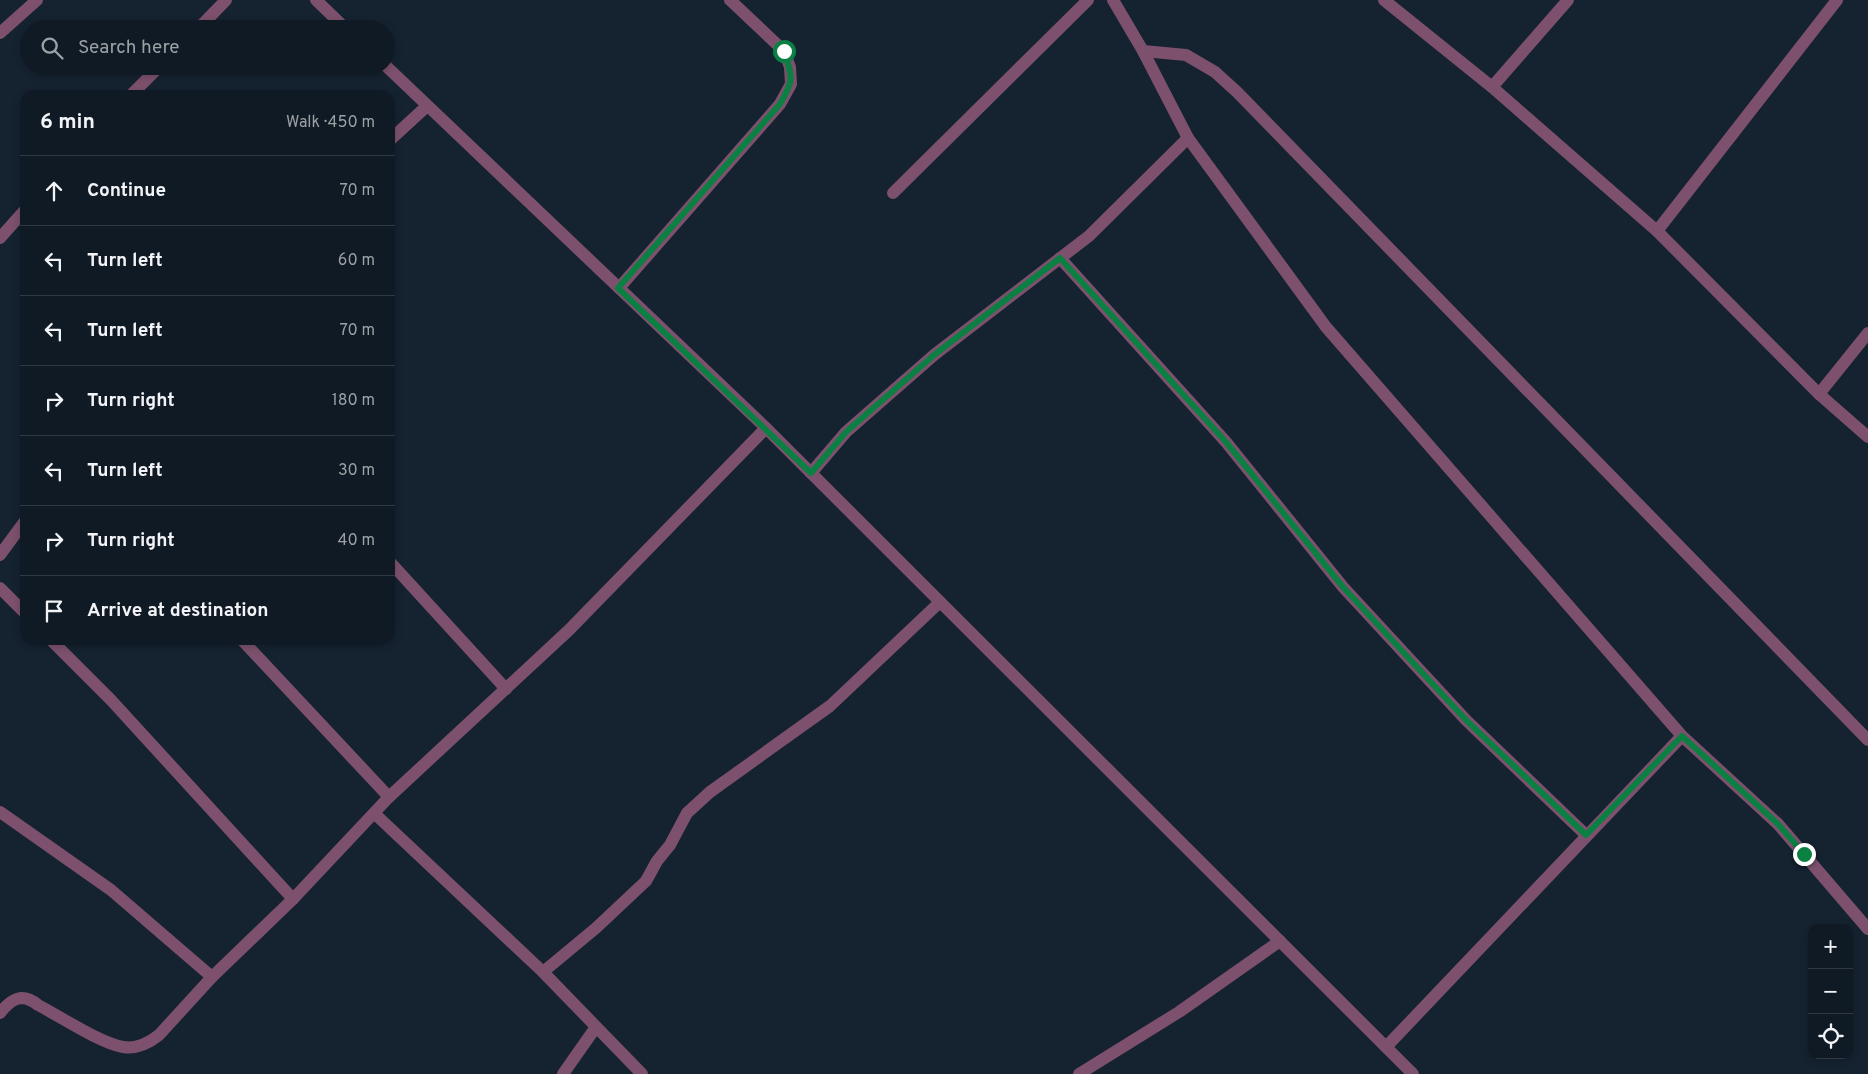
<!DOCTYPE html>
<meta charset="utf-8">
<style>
:root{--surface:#101a24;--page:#19232c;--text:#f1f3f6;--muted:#9ca1a6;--line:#303841}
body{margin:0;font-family:Overpass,sans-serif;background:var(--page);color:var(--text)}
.controls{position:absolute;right:15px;bottom:15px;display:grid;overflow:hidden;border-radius:10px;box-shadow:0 2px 8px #0003}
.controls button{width:45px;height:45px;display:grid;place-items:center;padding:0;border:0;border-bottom:1px solid var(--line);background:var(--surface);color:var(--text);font:25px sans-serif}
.stop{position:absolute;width:15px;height:15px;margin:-11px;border:4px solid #0b8043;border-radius:50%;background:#fff}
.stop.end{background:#0b8043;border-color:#fff;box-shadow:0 1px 5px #0008}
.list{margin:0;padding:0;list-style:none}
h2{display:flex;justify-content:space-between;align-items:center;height:65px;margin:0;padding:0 20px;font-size:21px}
h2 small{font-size:16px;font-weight:400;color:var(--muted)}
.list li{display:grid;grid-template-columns:32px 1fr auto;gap:15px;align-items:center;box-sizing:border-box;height:70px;padding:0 20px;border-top:1px solid var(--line)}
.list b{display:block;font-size:19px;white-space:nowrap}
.list em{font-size:16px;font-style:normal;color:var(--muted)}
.icon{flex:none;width:28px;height:28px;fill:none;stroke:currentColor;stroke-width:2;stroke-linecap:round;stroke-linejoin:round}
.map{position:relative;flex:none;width:1868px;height:1074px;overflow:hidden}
.search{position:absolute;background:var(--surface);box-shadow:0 2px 8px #0003;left:20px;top:20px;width:375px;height:55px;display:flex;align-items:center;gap:12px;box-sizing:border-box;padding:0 18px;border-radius:28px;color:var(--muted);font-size:19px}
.panel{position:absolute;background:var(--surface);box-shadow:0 2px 8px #0003;left:20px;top:90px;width:375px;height:555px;border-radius:15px}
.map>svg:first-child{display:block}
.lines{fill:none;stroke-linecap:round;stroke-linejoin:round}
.minor{stroke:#7d516d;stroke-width:12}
.route{stroke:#0b8043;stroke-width:6}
</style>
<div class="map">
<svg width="1868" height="1074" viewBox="0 0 1868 1074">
<rect width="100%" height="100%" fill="#152230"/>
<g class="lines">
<g class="minor">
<path d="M 316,0 L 346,29"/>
<path d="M 1113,0 L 1143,51 L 1188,138 L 1326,327 L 1682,736 L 1778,824 L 1868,929"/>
<path d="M 1384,0 L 1492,87 L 1657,231 L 1819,394 L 1868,437"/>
<path d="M 198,29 L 226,0"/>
<path d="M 0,33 L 37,0"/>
<path d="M 1143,51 L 1186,55 L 1215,72 L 1237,92 L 1868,740"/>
<path d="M 386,66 L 766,428 L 1413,1074"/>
<path d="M 1492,87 L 1568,0"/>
<path d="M 131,95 L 160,66"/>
<path d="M 390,140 L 427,106"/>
<path d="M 893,193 L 1088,0"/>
<path d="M 1657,231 L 1837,0"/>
<path d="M 0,238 L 25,210"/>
<path d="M 1060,258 L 1226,442 L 1343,587 L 1466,720 L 1586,835"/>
<path d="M 619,288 L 780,104 L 791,84 L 790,67 L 784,51 L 730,0"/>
<path d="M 1819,394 L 1868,333"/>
<path d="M 811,473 L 846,432 L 934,355 L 1089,236 L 1188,138"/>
<path d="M 0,555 L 25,521"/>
<path d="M 390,562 L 506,689"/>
<path d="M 0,588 L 25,613"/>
<path d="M 51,640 L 111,700 L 293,899"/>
<path d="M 242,640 L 389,797"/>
<path d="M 0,812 L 111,890 L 212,977"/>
<path d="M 375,814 L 543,972 L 642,1074"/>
<path d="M 543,972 L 596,928 L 646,881 L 657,861 L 670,845 L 687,813 L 710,792 L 830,706 L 940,602"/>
<path d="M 0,1013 C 11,999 22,992 38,1005 C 61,1017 100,1043 123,1047 C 136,1049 149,1043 159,1035 L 212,977 L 293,899 L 389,797 L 569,630 L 766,428"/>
<path d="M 1386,1047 L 1682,736"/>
<path d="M 563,1074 L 596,1027"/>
<path d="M 1079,1074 L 1179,1012 L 1280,941"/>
</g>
</g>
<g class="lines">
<path class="route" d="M 784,51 C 793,78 794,80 780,104 L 618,288 L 811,473 L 846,432 L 934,355 L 1060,258 L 1226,442 L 1343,587 L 1466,720 L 1586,835 L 1682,736 L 1778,824 L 1804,854"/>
</g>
</svg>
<div class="controls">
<button>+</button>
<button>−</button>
<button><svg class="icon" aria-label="locate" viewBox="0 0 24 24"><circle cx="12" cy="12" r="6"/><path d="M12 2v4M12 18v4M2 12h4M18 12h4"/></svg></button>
</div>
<div class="stop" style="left:784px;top:51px"></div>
<div class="stop end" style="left:1804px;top:854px"></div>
<div class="search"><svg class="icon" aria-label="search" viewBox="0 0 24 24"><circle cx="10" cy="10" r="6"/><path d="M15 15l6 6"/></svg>Search here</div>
<section class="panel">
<h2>6 min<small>Walk · 450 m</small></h2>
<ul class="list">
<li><svg class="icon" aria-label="ahead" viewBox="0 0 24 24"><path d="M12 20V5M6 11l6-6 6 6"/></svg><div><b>Continue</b></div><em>70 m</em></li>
<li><svg class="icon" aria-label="left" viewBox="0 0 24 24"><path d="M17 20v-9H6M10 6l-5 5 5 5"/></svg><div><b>Turn left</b></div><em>60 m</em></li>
<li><svg class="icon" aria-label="left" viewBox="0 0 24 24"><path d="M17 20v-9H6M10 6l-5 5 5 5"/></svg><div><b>Turn left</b></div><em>70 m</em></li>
<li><svg class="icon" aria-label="right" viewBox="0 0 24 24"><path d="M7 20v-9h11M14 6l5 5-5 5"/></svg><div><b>Turn right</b></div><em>180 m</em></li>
<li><svg class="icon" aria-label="left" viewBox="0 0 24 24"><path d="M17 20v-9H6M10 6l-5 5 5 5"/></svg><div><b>Turn left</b></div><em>30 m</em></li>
<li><svg class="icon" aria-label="right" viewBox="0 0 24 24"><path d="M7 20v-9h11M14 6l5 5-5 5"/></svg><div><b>Turn right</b></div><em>40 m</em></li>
<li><svg class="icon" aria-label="arrive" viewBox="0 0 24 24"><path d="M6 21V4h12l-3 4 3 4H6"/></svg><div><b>Arrive at destination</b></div></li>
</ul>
</section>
</div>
